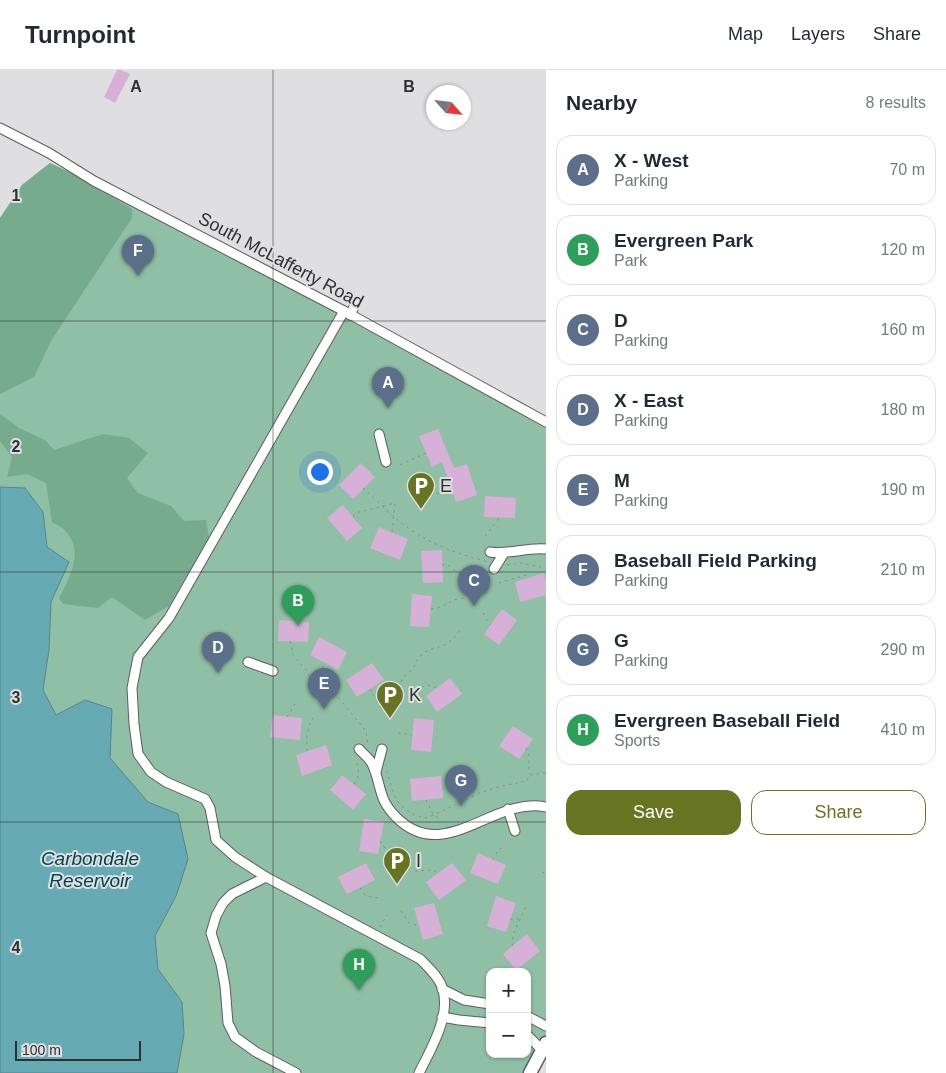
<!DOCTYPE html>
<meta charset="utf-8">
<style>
:root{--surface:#fff;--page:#f6f6f7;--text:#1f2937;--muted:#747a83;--line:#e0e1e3;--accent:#677522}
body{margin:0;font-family:Helvetica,sans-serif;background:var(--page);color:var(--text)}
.controls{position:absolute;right:15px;bottom:15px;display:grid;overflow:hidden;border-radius:10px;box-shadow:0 1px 4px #0004}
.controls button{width:45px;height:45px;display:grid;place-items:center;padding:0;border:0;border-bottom:1px solid var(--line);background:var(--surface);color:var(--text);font:25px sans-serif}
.compass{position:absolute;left:426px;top:15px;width:45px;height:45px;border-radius:50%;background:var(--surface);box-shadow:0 1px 4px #0004;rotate:117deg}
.scale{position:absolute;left:15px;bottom:12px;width:126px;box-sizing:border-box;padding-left:5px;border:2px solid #303030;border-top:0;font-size:14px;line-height:18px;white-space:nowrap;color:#303030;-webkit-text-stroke:4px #dfdfe1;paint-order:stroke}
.you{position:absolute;left:319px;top:401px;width:18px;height:18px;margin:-12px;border:4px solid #fff;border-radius:50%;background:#1a73e8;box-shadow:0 0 0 8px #1a73e833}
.badge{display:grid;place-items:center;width:32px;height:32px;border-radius:50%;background:var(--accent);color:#fff;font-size:16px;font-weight:700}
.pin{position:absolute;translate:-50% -41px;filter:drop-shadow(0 1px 2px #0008)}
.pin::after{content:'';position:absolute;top:26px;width:18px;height:15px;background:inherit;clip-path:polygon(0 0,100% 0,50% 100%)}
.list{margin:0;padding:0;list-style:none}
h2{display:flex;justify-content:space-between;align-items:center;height:65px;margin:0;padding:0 20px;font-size:21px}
h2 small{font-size:16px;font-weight:400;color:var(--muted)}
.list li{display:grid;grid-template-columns:32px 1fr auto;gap:15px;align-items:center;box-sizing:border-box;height:70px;margin:0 10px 10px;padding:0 10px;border:1px solid var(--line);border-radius:15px}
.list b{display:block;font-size:19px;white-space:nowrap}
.list p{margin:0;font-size:16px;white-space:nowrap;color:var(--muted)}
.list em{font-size:16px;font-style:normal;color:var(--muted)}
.actions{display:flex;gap:10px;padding:15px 20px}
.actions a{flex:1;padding:11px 0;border:1px solid var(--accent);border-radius:15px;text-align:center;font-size:18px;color:var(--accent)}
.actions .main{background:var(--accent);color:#fff}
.map{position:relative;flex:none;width:546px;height:1003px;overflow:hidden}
header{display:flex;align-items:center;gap:30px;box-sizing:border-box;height:70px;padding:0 25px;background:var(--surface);border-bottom:1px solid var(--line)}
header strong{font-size:24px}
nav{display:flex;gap:28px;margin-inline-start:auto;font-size:18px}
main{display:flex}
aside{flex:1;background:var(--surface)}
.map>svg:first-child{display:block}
.green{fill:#8fbfa4;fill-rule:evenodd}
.forest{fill:#77ab8e}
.water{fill:#66aab3;stroke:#56858c}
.building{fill:#d7b0d7}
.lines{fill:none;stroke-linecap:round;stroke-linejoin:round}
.street-casing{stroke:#5e5e5f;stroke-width:11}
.secondary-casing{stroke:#5e5e5f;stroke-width:15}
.path{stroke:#8c8c8d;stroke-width:1;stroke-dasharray:2.5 4;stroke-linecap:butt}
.street{stroke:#fff;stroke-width:9}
.secondary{stroke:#fff;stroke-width:12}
.grid{fill:none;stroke:#303030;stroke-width:1;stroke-opacity:0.55}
.labels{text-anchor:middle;stroke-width:4;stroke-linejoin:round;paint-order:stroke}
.street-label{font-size:18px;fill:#303030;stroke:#dfdfe1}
.poi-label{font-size:18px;fill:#303030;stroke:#dfdfe1;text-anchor:start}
.water-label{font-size:19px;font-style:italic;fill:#01444b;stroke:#dfdfe1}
.grid-label{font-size:16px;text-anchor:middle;font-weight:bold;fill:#303030;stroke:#dfdfe1;stroke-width:4;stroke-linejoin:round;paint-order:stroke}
</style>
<header>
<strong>Turnpoint</strong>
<nav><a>Map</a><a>Layers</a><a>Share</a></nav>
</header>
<main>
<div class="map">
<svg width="546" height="1003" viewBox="0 0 546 1003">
<rect width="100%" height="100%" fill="#dfdfe1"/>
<path class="green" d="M 50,93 L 132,131 L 546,352 L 546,971 L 529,1003 L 177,1003 L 184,964 L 182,932 L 158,899 L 155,866 L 176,826 L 178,744 L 148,732 L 110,688 L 85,630 L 56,645 L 43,620 L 49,580 L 51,532 L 69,492 L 47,477 L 43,442 L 25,418 L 0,417 L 0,148 L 22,115 ZM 490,902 L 527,902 L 527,984 L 490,984 Z"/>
<g class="forest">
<path d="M 50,93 L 77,106 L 132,139 L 132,148 L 51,271 L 34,307 L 0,324 L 0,148 L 22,115 Z"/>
<path d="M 0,344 L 19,358 L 45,370 L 54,380 L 103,364 L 129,368 L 148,383 L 127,408 L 138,423 L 171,436 L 184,451 L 206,450 L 209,467 L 169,536 L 145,550 L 112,527 L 98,538 L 63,534 L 59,528 C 69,509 83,484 68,464 C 65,459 57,455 52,452 L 46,413 L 27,404 L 7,407 L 12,387 L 0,371 Z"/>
</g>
<path class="water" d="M 0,417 L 25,418 L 43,442 L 47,477 L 69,492 L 51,532 L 49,580 L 43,620 L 56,645 L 85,630 L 112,639 L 110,688 L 148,732 L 178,744 L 188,789 L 176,826 L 155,866 L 158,899 L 182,932 L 184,964 L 177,1003 L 0,1003 Z"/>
<g class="building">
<path d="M 117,0 L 121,0 L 130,4 L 115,33 L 104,27 Z"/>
<path d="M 438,359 L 454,398 L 467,394 L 477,425 L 456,432 L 442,392 L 432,397 L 419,366 Z"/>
<path d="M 361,393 L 375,407 L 353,429 L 339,415 Z"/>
<path d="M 485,426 L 516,428 L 515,448 L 484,447 Z"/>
<path d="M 343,435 L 362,458 L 347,471 L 327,448 Z"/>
<path d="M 379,457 L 408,469 L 400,490 L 370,478 Z"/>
<path d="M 442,480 L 443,512 L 423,513 L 421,481 Z"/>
<path d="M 544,503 L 546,512 L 546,525 L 520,532 L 515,512 Z"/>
<path d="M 412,524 L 432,526 L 429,557 L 410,556 Z"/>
<path d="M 502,539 L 517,550 L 499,575 L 484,564 Z"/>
<path d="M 279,550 L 309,552 L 308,572 L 278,571 Z"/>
<path d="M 319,567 L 347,582 L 338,600 L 310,585 Z"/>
<path d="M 372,593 L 384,610 L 357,627 L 346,610 Z"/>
<path d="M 450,608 L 462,624 L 437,642 L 426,626 Z"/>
<path d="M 273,645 L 302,648 L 300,670 L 270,667 Z"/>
<path d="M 414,648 L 434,650 L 431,682 L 411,680 Z"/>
<path d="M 513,656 L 533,669 L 519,689 L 499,676 Z"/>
<path d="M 326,675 L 332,695 L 302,706 L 296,685 Z"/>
<path d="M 342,705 L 366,724 L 353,740 L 330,720 Z"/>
<path d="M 441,706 L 443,728 L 412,731 L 410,709 Z"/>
<path d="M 364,749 L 384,752 L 378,784 L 359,781 Z"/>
<path d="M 478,783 L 506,795 L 498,814 L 470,803 Z"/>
<path d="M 366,793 L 375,810 L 347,824 L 338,807 Z"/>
<path d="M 452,793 L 466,810 L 439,830 L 426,812 Z"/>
<path d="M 496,826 L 516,833 L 506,862 L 487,856 Z"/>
<path d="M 434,833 L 443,864 L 423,870 L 414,838 Z"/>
<path d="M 527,864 L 540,881 L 516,900 L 503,884 Z"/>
</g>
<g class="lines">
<defs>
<g id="street">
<path d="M 0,58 L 49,83 L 94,111 L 344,241 L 546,352"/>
<path d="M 344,241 L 169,548 L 138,587 L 132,618 L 134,654 L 138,684 L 151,702 L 166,712 L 205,729 L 210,738 L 216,770 L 235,787 L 266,807 L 420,889 C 428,897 438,906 442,917 C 452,944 431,979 419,1003"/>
<path d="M 350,245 L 357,231"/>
<path d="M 379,364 L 386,392"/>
<path d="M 490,482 C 508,485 527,477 546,479"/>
<path d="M 494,499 L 504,483"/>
<path d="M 248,592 L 273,601"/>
<path d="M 359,679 C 363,684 371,689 373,696 C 382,717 378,729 396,747 C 445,796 492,726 546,737"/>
<path d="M 376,702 L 382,679"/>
<path d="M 508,739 L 515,761"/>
<path d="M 266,807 L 232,824 L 223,833 L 216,846 L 211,863 L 221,894 L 225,916 L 228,953 L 235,967 L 256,982 L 296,1003"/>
<path d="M 442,919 L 464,930 L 490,934"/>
<path d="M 527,946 L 546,956"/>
<path d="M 442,947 L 459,950 L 490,953"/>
<path d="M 527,965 L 542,980"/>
</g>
<path id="secondary" d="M 530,1003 L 546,973"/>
</defs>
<use href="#street" class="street-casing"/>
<use href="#secondary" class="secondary-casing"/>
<g class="path">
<path d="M 400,395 L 426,383"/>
<path d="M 363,418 C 377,431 391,446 407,457 C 431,475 461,485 489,492"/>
<path d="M 424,428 L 451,419"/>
<path d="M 353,447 L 359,442 L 395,433 L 392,462"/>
<path d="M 485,466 L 499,448"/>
<path d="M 442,495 L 446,494 L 473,513"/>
<path d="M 507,495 L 521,493 L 546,498"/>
<path d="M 499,513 L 526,505 L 526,508"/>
<path d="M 431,539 C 446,538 450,528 465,528"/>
<path d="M 483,543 L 490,555"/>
<path d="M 290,571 L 293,585 L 307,601 L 309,606 L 321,612 L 337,626 L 366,661 L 368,675"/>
<path d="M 319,611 L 324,593"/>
<path d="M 401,612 C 404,605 410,602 414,597 C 416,593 417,589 420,586 C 433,574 447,581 459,561"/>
<path d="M 370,619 L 381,638"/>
<path d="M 410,623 L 427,615 L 437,618"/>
<path d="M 287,647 L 297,631"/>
<path d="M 398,663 L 412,665"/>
<path d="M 526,678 L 529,686 L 529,704"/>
<path d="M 307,681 C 306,667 307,657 315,645"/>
<path d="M 386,701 C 390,708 391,716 394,724 C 398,737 414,747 427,748 L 482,722 L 501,716 L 527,711 L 529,705 L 546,703"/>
<path d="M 354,714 C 360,707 359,698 356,690"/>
<path d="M 426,730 L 434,746 L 442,749"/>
<path d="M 380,771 L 387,781 L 388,790 L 391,792"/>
<path d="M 493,790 L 498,780 L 506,776"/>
<path d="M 415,801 L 434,800 L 437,804"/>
<path d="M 542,803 L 546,802"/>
<path d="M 360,818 L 366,826 L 379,828"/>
<path d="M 401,841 L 409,853 L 419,856"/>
<path d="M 510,849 L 519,849"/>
<path d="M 380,857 L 387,845"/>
<path d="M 512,876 L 513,865 L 527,834"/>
</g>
<use href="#street" class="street"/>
<use href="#secondary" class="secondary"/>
</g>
<path class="grid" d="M 273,0 L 273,1003M 0,251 L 546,251M 0,502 L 546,502M 0,752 L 546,752"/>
<defs>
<symbol id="parking-pin" viewBox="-11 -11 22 30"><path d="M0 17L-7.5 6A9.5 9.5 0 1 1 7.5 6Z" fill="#677522" stroke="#dfdfe1"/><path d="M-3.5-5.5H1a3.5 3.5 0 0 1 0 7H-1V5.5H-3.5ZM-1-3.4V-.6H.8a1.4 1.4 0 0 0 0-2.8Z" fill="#fff"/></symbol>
</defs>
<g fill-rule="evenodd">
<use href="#parking-pin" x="405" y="400" width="32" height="43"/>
<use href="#parking-pin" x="374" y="609" width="32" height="43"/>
<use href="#parking-pin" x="381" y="775" width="32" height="43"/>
</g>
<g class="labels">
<g class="street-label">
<text transform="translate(281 190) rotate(28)" y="6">South McLafferty Road</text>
</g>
<g class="poi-label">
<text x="440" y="422">E</text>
<text x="409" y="631">K</text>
<text x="416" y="797">I</text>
</g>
<g class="water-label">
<text x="90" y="795">Carbondale<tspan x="90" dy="22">Reservoir</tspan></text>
</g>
</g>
<g class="grid-label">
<text x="136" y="22">A</text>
<text x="409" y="22">B</text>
<text x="16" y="131">1</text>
<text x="16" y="382">2</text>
<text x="16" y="633">3</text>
<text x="16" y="883">4</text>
</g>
</svg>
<div class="controls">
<button>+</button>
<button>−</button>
</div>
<svg class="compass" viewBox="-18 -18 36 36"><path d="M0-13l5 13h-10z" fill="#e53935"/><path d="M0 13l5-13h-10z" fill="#747a83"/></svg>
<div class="scale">100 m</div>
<div class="you"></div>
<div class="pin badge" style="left:388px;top:338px;background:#5c6f8a">A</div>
<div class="pin badge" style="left:298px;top:556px;background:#2e9e5b">B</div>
<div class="pin badge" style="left:474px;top:536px;background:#5c6f8a">C</div>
<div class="pin badge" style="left:218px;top:603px;background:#5c6f8a">D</div>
<div class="pin badge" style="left:324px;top:639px;background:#5c6f8a">E</div>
<div class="pin badge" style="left:138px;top:206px;background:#5c6f8a">F</div>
<div class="pin badge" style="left:461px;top:736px;background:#5c6f8a">G</div>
<div class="pin badge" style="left:359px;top:920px;background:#2e9e5b">H</div>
</div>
<aside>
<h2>Nearby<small>8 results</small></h2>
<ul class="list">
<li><span class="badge" style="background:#5c6f8a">A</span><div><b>X - West</b><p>Parking</p></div><em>70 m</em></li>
<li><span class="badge" style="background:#2e9e5b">B</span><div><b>Evergreen Park</b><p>Park</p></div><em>120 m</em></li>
<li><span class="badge" style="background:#5c6f8a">C</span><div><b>D</b><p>Parking</p></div><em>160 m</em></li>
<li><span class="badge" style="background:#5c6f8a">D</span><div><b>X - East</b><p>Parking</p></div><em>180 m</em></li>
<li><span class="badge" style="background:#5c6f8a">E</span><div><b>M</b><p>Parking</p></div><em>190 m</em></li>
<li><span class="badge" style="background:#5c6f8a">F</span><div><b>Baseball Field Parking</b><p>Parking</p></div><em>210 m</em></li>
<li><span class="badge" style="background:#5c6f8a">G</span><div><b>G</b><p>Parking</p></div><em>290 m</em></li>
<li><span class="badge" style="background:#2e9e5b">H</span><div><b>Evergreen Baseball Field</b><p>Sports</p></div><em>410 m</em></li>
</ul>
<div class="actions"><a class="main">Save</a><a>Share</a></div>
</aside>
</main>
